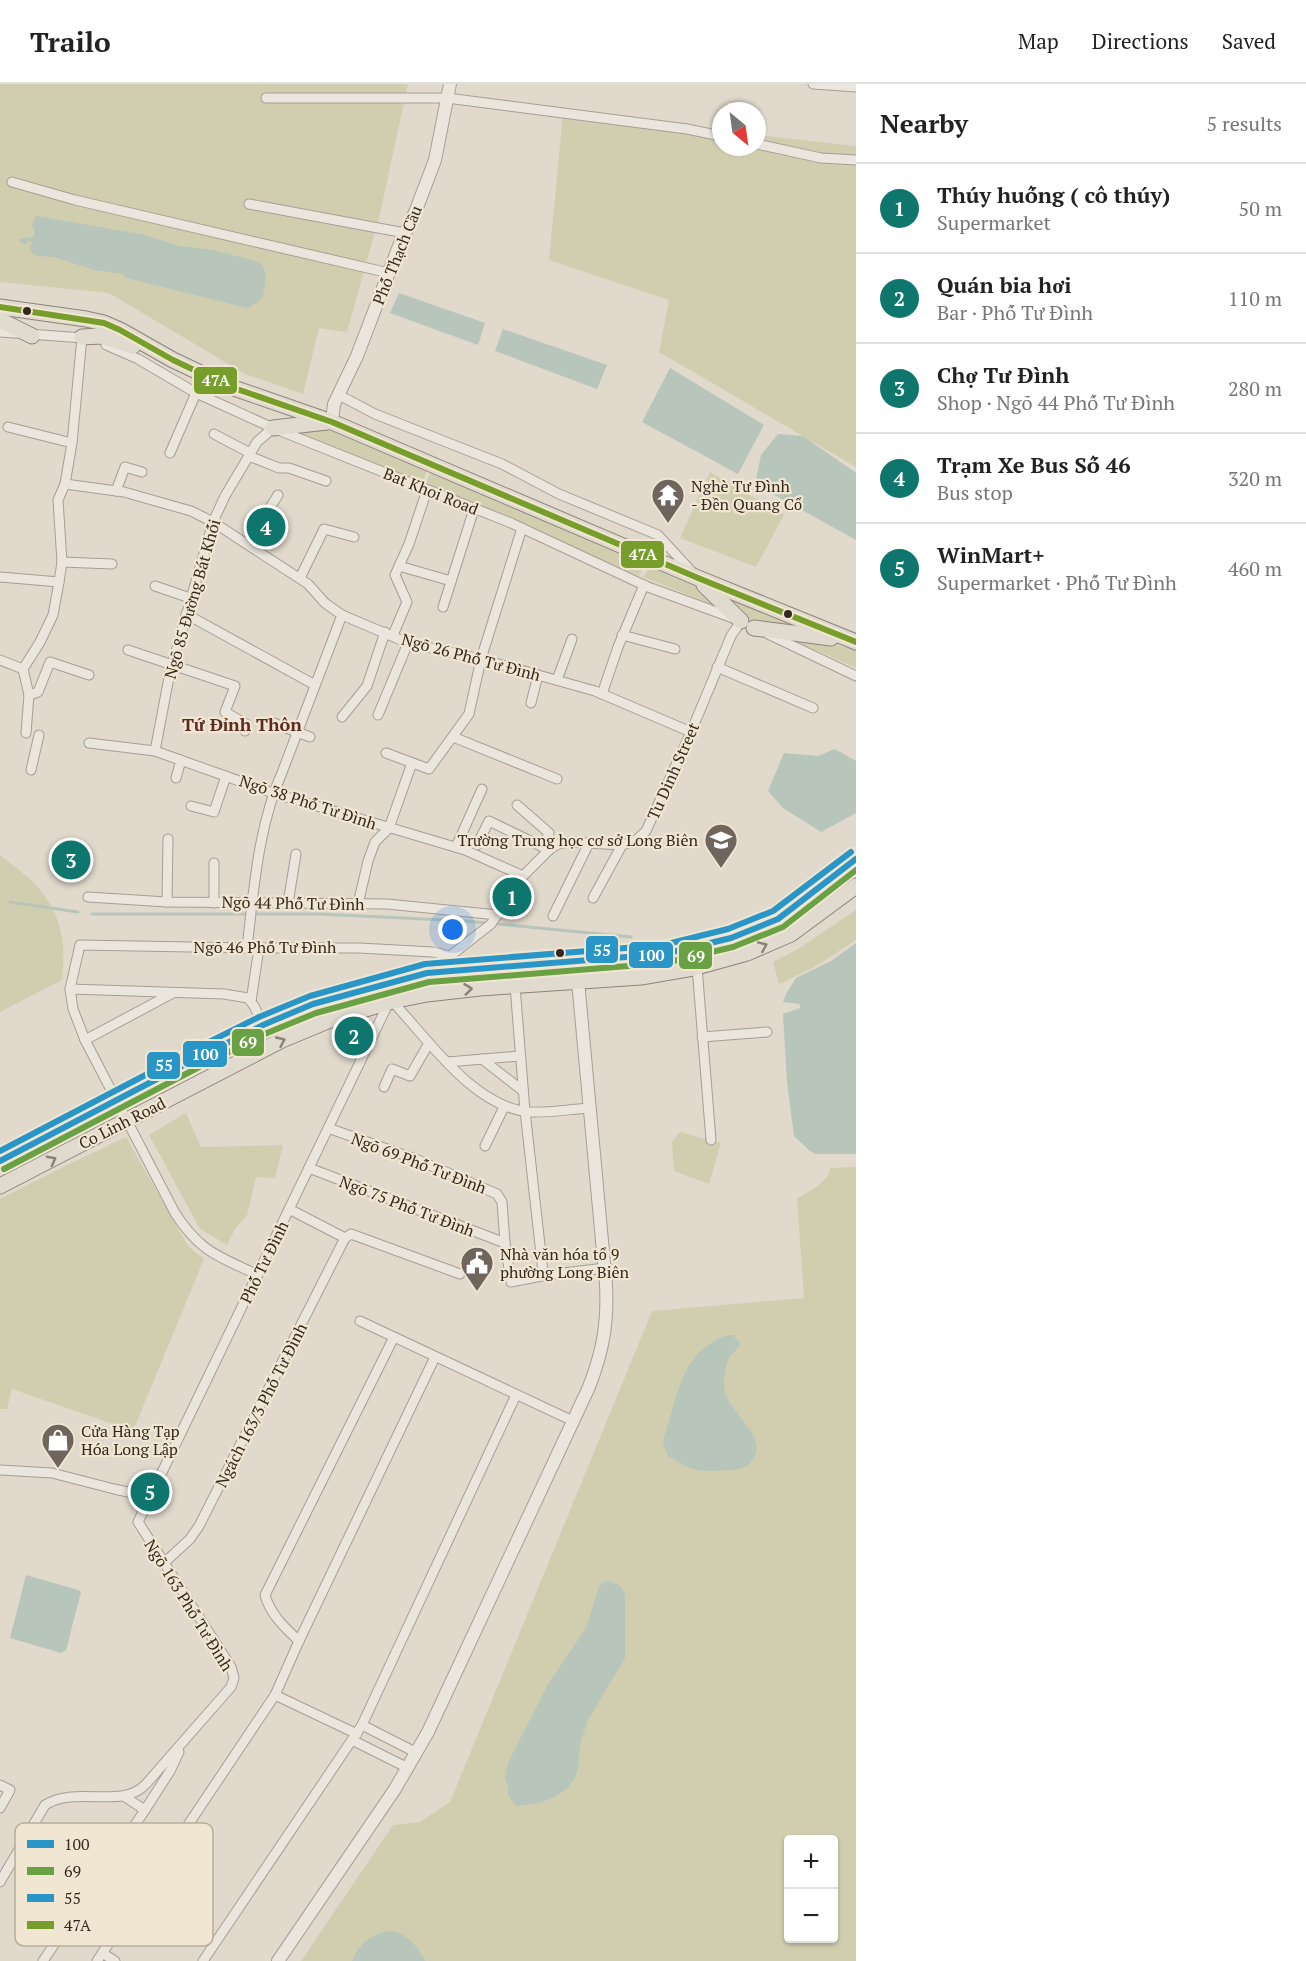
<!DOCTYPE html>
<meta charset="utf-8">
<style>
:root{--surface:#fff;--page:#f2f2f2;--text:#222;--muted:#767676;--line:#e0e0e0;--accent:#0f766e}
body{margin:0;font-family:"PT Serif",serif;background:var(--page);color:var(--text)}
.controls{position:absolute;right:18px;bottom:18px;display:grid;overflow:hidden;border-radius:6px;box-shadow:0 2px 4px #0004}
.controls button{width:54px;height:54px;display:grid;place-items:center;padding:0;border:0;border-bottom:2px solid var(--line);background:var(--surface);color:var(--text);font:30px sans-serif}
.compass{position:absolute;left:712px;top:18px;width:54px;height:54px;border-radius:50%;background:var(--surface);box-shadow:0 2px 4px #0004;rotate:151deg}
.you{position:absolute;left:453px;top:846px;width:21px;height:21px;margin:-15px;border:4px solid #fff;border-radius:50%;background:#1a73e8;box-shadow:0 0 0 9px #1a73e833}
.badge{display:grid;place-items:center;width:39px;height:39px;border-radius:50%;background:var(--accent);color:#fff;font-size:20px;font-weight:700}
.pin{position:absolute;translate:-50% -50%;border:3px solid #fff;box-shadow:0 2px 6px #0006}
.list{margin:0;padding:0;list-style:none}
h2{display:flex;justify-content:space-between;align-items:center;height:78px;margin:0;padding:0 24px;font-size:26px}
h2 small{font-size:20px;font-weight:400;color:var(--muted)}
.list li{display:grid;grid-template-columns:39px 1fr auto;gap:18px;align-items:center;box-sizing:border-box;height:90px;padding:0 24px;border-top:2px solid var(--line)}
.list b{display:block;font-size:22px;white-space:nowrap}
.list p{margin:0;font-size:20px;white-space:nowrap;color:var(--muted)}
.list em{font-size:20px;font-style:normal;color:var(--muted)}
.map{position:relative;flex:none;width:856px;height:1877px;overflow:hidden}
header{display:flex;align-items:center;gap:36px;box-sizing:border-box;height:84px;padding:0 30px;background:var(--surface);border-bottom:2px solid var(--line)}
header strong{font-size:28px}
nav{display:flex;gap:33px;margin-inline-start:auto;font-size:21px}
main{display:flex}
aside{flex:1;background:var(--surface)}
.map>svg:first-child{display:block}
.green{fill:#d1ceb0;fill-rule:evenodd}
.water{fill:#b7c5ba}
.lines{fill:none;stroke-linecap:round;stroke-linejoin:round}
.stream{stroke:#b7c5ba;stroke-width:3}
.minor-casing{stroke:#a69e95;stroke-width:11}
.tertiary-casing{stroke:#a69e95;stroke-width:14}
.primary-casing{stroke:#8b847c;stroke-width:17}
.minor{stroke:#eae5dd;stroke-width:9}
.tertiary{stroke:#eae5dd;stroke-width:12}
.primary{stroke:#e0dacf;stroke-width:15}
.bus-1-casing{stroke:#f1e6d2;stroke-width:10}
.bus-2-casing{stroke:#f1e6d2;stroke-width:10}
.bus-3-casing{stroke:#f1e6d2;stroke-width:10}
.bus-4-casing{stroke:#f1e6d2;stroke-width:10}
.bus-1{stroke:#2a95c7;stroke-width:6}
.bus-2{stroke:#69a144;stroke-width:6}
.bus-3{stroke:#2a95c7;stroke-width:6}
.bus-4{stroke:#779d2b;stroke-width:6}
.oneway{stroke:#8a8077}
.bus-dot{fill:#33271f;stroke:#f1e6d2;stroke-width:2}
.labels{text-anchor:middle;stroke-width:4.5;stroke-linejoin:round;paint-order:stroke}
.street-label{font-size:16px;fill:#33271f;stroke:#f1e6d2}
.poi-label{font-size:16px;fill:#33271f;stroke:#f1e6d2;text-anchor:start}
.neighbourhood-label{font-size:18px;font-weight:bold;fill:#5b2a23;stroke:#f1e6d2}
.key{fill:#f1e6d2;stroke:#b8ad9c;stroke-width:1.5}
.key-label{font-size:16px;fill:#33271f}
.line-badge{stroke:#f1e6d2;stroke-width:2}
.badge-label{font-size:16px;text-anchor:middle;font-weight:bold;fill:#fff}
</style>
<header>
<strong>Trailo</strong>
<nav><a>Map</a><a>Directions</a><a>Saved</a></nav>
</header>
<main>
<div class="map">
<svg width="856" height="1877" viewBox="0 0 856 1877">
<rect width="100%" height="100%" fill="#e1d9cc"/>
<g class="green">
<path d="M 0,0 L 408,0 L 380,130 L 347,248 L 319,244 L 303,310 L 245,290 L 109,209 L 0,198 Z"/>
<path d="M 563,29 L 721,47 L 721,63 L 757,63 L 757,51 L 856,62 L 856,383 L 659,268 L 669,216 L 549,176 Z"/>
<path d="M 319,345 L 334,347 L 428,383 L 422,400 L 285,347 Z"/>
<path d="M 432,385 L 646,478 L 639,492 L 474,420 L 425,401 Z"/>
<path d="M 710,388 L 784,431 L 756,483 L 680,454 Z"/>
<path d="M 652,480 L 691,497 L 718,523 L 643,493 Z"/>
<path d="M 711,504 L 825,551 L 745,534 Z"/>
<path d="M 796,552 L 856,566 L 856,584 L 788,554 Z"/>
<path d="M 0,771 C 13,782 32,794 42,808 C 63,836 66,863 62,896 L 0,928 Z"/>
<path d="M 856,826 L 856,856 L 813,884 L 779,900 L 773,878 L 798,865 Z"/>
<path d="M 186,1029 L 201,1063 L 283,1061 L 275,1094 L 256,1093 L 247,1132 L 235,1145 L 227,1161 L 200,1145 L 149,1051 Z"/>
<path d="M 680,1048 L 721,1059 L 709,1100 L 674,1087 L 672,1058 Z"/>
<path d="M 126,1053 L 188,1162 L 204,1175 L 133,1347 L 12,1305 L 7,1325 L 0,1325 L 0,1115 L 63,1083 Z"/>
<path d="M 856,1083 L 856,1877 L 301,1877 L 393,1741 L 420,1738 L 450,1718 L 652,1227 L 804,1214 L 797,1115 C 808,1107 829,1099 830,1084 ZM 788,1756 L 834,1756 L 834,1854 L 788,1854 Z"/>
</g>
<g class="water">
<path d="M 36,132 L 146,151 L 179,162 L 213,166 L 256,177 L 263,182 L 265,188 L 266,194 L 263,212 L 258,218 L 248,224 L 126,194 L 123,190 L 94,186 L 54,173 L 37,172 L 31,168 L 30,163 L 32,159 L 31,157 L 27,158 L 25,161 L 19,157 L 19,155 L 33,153 L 35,149 L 32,141 Z"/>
<path d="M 399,209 L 485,239 L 478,261 L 390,229 Z"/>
<path d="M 503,245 L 607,281 L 597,305 L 495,267 Z"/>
<path d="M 670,284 L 764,341 L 738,390 L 642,338 Z"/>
<path d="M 778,350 L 803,352 L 856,389 L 856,456 L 755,400 L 761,371 Z"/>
<path d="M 835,665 L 856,677 L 856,729 L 821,748 L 783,724 L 768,707 L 784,669 L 818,672 Z"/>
<path d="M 856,859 L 856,1070 L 816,1070 L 810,1067 L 794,1052 L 787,998 L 783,930 L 800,924 L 800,922 L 799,920 L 783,918 L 786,910 L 796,894 L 831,877 Z"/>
<path d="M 728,1251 L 733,1251 L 740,1259 C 738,1266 733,1268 729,1274 C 726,1280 724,1293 724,1301 C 724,1327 768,1349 754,1374 C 749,1383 739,1386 730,1386 C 720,1386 707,1388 697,1386 C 687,1384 677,1377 668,1372 L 663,1359 L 665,1350 C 679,1309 681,1267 728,1251 Z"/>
<path d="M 26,1491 L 78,1506 L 81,1508 L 66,1566 L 61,1569 L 10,1554 Z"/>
<path d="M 610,1497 L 621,1502 L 625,1511 L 625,1574 L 588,1636 L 580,1660 L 578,1684 L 575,1694 L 567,1705 L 555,1713 L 540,1719 L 516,1722 L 508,1711 L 508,1702 L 505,1694 L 508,1679 L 547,1602 L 586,1544 L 599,1503 L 603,1498 Z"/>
<path d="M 394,1847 C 409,1852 417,1862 425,1877 L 352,1877 C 360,1858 373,1848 394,1847 Z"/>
</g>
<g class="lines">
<g class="stream">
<path d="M 10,818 L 78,828"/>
<path d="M 92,830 L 319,830 L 466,837 L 631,853"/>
</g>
<defs>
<g id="minor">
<path d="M 813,0 L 856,3"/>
<path d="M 266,14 L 447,14 L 687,45 L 721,52"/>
<path d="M 757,60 L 821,74 L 856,76"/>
<path d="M 12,98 L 75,116 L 389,189"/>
<path d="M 249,120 L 405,149"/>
<path d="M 0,248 L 84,254"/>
<path d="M 106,261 L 138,275 L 196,309 L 273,344 L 511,439 L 648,503 L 733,534"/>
<path d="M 339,311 L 375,330 L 502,380 L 559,410 L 658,451 L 692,488"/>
<path d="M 8,343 L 72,359"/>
<path d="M 214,350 L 250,369"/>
<path d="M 170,369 L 196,309"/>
<path d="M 249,372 L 279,384 L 289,384 L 326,397"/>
<path d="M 65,400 L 124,408 L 191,427 L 213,438 L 308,500 L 325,519 L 342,531 L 408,559 L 481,575 L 595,607 L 691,648"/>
<path d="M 116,407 L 125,383 L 142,388"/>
<path d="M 247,460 L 278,411"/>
<path d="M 62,478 L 112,480"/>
<path d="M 399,482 L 451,497"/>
<path d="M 0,493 L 59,498"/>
<path d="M 300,494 L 324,445 L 354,453"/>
<path d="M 155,502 L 190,514"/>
<path d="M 443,523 L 474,425"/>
<path d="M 186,530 L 315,601"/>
<path d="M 768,550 L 856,592"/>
<path d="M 393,551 L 407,518 L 395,491 L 409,460 L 427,406"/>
<path d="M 622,551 L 675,565"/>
<path d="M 128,566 L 235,602 L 225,628 L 246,640 L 245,647"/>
<path d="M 0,576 L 23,585"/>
<path d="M 717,583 L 813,624"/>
<path d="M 557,596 L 572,555"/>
<path d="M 602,610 L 618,563 L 644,501"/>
<path d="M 29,611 L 38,608 L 50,578 L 89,591"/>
<path d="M 531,619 L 538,591"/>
<path d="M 378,631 L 408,559"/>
<path d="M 342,633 L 367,602 L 385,548"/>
<path d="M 271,638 L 310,653"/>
<path d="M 26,649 L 29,611 L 23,585 L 40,558 L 53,531 L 59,498 L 62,478 L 58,416 L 65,400 L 72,359 L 82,253"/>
<path d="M 453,653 L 557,695"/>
<path d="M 89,659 L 155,667 L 273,709 L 465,766 L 523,792"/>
<path d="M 155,667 L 170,588 L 213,438 L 225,412 L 257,358 L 273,344"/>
<path d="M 386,669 L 429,685 L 469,630 L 481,575 L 522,444"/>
<path d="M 31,686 L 39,651"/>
<path d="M 176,694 L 181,676"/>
<path d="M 517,721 L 549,749 L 543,763"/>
<path d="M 191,722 L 214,728 L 226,692"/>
<path d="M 477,761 L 489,737 L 549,766"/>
<path d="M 456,763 L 482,705"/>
<path d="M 88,813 L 167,818 L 387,820 L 498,831"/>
<path d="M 593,814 L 622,761"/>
<path d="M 167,818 L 168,755"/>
<path d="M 214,819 L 214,779"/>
<path d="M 288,819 L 296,770"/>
<path d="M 358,820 L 368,777 L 375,758 L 389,744 L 412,679"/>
<path d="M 553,832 L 589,759"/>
<path d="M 247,864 C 254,804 258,742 283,686 L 342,531"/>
<path d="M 697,883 L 711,1056"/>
<path d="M 431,887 L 491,840 L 523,792 L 549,766 L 558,760 L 569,758 L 622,761 L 635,757 L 646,747 L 691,648 L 731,552 L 741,537"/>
<path d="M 515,902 L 525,1027 L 543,1188 L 547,1191 L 605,1184"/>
<path d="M 70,905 L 224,910 L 248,914 L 254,922 L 263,941"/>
<path d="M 251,917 L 259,864"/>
<path d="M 392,917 C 428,955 474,1024 530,1028 C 549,1029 571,1025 590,1024"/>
<path d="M 702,953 L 767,948"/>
<path d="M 85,956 L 173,909"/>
<path d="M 482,975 L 523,1007"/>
<path d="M 447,978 L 520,972"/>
<path d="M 384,1003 L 392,985 L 410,992 L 429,959"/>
<path d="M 328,1044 L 418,1076 L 497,1110 L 502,1118 L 505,1159 L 511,1198 L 547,1191"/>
<path d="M 485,1062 L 504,1023"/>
<path d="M 309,1084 L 505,1159"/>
<path d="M 289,1125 L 345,1154"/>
<path d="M 345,1154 L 351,1150 L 460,1190"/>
<path d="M 258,1191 C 218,1172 200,1168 175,1129 L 85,956 L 73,925 L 70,905 L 80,861 L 247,864 L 359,864 L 433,868 L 450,872"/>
<path d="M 360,1237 L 573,1337"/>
<path d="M 0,1386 L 52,1389 L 114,1405 L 151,1413"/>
<path d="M 164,1479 L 190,1455 L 199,1442 L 345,1154"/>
<path d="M 299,1557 C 285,1544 270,1530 265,1511 L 394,1253"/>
<path d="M 275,1611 L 357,1650"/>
<path d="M 362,1641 L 417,1669"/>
<path d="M 352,1656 L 408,1684"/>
<path d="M 0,1701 L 10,1706 L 0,1724"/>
<path d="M 125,1713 L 145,1726"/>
<path d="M 0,1798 L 45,1721 C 77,1701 122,1726 146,1700 L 231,1603 L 234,1594 L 231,1583 L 138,1438 L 389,918"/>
<path d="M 102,1869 L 115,1877"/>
<path d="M 43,1877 L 145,1726 L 170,1687 L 179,1668"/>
<path d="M 97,1877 L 275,1611 L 299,1557 L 435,1273"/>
<path d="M 203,1877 L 362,1641 L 516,1311"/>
</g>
<g id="tertiary">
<path d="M 332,338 L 334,320 L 357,272 L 399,162 L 416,126 L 435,76 L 450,0"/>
<path d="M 278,1877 L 395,1705 L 428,1648 L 589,1303 C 603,1267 608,1239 606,1200 L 578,897"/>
</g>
<g id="primary">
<path d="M 0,223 L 86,235 L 104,239 L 120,246 L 173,276 L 228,302 L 332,338 L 698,494 L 856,558"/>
<path d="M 0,236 L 32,252"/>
<path d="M 82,253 L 101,252 L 133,262"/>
<path d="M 273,344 L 327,338"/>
<path d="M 704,501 L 741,537"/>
<path d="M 754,544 L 831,554"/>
<path d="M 0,1077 L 201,972 L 263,941 L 313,920 L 427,889 L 664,870 L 731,854 L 778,835 L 856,775"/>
<path d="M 0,1102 L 282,956 L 330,936 L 392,917 L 427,910 L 480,904 L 641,893 L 693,884 L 747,869 L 791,850 L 856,802"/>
</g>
</defs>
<use href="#minor" class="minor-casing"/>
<use href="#tertiary" class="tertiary-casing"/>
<use href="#primary" class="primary-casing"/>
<use href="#minor" class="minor"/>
<use href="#tertiary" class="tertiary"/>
<use href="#primary" class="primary"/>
<defs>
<path id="bus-1" d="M 0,1077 L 201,972 L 263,941 L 313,920 L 427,889 L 664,870 L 731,854 L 778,835 L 856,775"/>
<path id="bus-2" d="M 4,1085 L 205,980 L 267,949 L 316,929 L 429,898 L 665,879 L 733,863 L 783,843 L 856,786"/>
<path id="bus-3" d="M 0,1067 L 197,964 L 259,933 L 310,912 L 425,880 L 663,861 L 728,845 L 773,827 L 851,768"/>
<path id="bus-4" d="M 0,223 L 104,239 L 120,246 L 173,276 L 228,302 L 332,338 L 698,494 L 856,558"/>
</defs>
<use href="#bus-1" class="bus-1-casing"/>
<use href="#bus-2" class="bus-2-casing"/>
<use href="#bus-3" class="bus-3-casing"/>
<use href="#bus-4" class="bus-4-casing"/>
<use href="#bus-1" class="bus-1"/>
<use href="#bus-2" class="bus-2"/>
<use href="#bus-3" class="bus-3"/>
<use href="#bus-4" class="bus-4"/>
</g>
<defs><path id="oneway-chevron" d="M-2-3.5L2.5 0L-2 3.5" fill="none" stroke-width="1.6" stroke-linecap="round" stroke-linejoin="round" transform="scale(1.5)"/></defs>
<g class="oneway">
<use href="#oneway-chevron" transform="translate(763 862) rotate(-23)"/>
<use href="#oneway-chevron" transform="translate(468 905) rotate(-7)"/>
<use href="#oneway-chevron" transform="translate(281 957) rotate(-25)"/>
<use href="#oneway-chevron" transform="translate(52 1076) rotate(-28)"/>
</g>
<defs>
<symbol id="temple-pin" viewBox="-11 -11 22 30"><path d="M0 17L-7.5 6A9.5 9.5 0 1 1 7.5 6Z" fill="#70655c" stroke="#f1e6d2"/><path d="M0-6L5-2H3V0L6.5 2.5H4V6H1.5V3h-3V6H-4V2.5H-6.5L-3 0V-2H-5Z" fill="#fff"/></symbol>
<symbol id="school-pin" viewBox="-11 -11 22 30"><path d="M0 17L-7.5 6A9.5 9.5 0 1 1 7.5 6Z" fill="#70655c" stroke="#f1e6d2"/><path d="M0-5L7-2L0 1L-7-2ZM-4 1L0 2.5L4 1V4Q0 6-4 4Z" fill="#fff"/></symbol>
<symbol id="civic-pin" viewBox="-11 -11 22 30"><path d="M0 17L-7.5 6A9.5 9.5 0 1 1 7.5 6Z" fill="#70655c" stroke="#f1e6d2"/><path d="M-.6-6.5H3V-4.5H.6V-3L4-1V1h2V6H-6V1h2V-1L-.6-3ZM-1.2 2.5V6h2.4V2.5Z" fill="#fff"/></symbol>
<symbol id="shop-pin" viewBox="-11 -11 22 30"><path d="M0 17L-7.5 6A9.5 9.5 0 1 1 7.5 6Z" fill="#70655c" stroke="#f1e6d2"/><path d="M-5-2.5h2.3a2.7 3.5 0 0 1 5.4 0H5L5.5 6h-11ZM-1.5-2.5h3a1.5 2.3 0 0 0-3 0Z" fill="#fff"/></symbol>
</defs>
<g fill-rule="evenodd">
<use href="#temple-pin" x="649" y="392" width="38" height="52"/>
<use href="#school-pin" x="702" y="737" width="38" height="52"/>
<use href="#civic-pin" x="458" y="1160" width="38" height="52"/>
<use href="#shop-pin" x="39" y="1337" width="38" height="52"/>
</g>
<g class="bus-dot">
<circle cx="27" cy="227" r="5"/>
<circle cx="788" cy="530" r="5"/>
<circle cx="560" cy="869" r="5"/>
</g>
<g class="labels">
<g class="street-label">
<text transform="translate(397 171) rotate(-68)" y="6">Phố Thạch Cầu</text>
<text transform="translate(431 407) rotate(22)" y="6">Bat Khoi Road</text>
<text transform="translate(192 515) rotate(-74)" y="6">Ngõ 85 Đường Bát Khối</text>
<text transform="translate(471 573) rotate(15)" y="6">Ngõ 26 Phố Tư Đình</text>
<text transform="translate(673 687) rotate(-66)" y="6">Tu Dinh Street</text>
<text transform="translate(308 718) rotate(18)" y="6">Ngõ 38 Phố Tư Đình</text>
<text transform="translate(293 819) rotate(1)" y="6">Ngõ 44 Phố Tư Đình</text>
<text x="265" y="869">Ngõ 46 Phố Tư Đình</text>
<text transform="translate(122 1039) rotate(-27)" y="6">Co Linh Road</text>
<text transform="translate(419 1079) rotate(21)" y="6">Ngõ 69 Phố Tư Đình</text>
<text transform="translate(407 1122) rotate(21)" y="6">Ngõ 75 Phố Tư Đình</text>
<text transform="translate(264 1178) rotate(-64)" y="6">Phố Tư Đình</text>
<text transform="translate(261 1321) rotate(-63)" y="6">Ngách 163/3 Phố Tư Đình</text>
<text transform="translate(189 1521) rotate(58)" y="6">Ngõ 163 Phố Tư Đình</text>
</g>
<g class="poi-label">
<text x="691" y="408">Nghè Tư Đình<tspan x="691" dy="18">- Đền Quang Cổ</tspan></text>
<text x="698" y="762" text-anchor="end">Trường Trung học cơ sở Long Biên</text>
<text x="500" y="1176">Nhà văn hóa tổ 9<tspan x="500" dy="18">phường Long Biên</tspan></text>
<text x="81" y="1353">Cửa Hàng Tạp<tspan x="81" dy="18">Hóa Long Lập</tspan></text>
</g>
<g class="neighbourhood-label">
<text x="242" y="647">Tứ Đỉnh Thôn</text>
</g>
</g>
<rect x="15" y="1739" width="198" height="123" rx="9" class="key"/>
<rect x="27" y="1756" width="27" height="8" fill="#2a95c7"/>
<rect x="27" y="1783" width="27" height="8" fill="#69a144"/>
<rect x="27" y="1810" width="27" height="8" fill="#2a95c7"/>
<rect x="27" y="1837" width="27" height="8" fill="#779d2b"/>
<g class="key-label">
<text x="64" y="1766">100</text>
<text x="64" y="1793">69</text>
<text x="64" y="1820">55</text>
<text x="64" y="1847">47A</text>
</g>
<g class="line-badge">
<rect x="193" y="282" width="45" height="29" rx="6" fill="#779d2b"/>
<rect x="620" y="456" width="45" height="29" rx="6" fill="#779d2b"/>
<rect x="585" y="851" width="34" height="29" rx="6" fill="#2a95c7"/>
<rect x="628" y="857" width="46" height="28" rx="6" fill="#2a95c7"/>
<rect x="678" y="857" width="35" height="29" rx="6" fill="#69a144"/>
<rect x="231" y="944" width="34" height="29" rx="6" fill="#69a144"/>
<rect x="182" y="956" width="46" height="28" rx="6" fill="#2a95c7"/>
<rect x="146" y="967" width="35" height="29" rx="6" fill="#2a95c7"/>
</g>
<g class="badge-label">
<text x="216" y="302">47A</text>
<text x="643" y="476">47A</text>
<text x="602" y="872">55</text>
<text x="651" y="877">100</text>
<text x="696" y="878">69</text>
<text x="248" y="964">69</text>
<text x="205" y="976">100</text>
<text x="164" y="987">55</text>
</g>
</svg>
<div class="controls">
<button>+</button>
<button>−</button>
</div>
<svg class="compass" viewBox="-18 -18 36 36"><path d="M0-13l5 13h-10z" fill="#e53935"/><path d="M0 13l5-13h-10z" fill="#767676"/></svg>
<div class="you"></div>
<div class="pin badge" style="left:512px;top:813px">1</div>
<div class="pin badge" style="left:354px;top:952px">2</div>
<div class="pin badge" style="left:71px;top:776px">3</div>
<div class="pin badge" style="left:266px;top:443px">4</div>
<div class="pin badge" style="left:150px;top:1408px">5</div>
</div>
<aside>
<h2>Nearby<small>5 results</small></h2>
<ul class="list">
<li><span class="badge">1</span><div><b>Thúy huống ( cô thúy)</b><p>Supermarket</p></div><em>50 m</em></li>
<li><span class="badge">2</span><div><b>Quán bia hơi</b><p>Bar · Phố Tư Đình</p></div><em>110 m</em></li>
<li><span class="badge">3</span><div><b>Chợ Tư Đình</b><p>Shop · Ngõ 44 Phố Tư Đình</p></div><em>280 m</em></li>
<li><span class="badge">4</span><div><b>Trạm Xe Bus Số 46</b><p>Bus stop</p></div><em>320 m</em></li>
<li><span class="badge">5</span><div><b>WinMart+</b><p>Supermarket · Phố Tư Đình</p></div><em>460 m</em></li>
</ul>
</aside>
</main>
